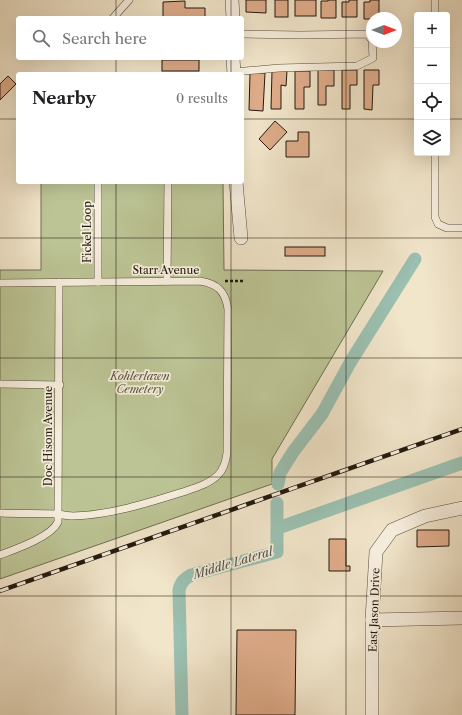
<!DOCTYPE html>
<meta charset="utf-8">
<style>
:root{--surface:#fff;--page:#f6f6f6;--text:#202124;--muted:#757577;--line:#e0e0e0}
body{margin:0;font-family:"Libre Caslon Text",serif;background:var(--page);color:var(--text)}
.controls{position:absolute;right:12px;top:12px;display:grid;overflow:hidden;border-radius:4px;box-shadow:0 4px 16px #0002}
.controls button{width:36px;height:36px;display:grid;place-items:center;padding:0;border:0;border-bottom:1px solid var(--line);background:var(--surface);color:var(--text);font:20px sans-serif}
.compass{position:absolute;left:366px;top:12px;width:36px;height:36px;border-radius:50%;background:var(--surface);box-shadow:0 4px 16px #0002;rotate:90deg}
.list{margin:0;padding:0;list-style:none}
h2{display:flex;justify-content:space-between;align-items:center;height:52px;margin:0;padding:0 16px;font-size:17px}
h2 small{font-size:13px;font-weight:400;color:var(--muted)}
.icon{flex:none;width:22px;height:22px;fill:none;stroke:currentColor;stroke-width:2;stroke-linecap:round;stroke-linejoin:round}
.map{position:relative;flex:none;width:462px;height:715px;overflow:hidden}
.search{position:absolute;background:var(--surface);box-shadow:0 4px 16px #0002;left:16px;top:16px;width:228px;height:44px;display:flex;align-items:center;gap:10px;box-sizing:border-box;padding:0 14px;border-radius:4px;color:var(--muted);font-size:15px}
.panel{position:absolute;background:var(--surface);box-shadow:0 4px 16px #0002;left:16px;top:72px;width:228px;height:112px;border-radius:4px}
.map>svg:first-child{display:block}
.green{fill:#bcc495;stroke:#6f6e52}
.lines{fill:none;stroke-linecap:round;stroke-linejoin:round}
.canal{stroke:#9bc0b1;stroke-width:13}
.building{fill:#dfac8a;stroke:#22190e}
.lane-casing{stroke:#564c3d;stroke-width:8}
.street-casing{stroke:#564c3d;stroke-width:14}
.path{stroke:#22190e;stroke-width:2.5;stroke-dasharray:3 2;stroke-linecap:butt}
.lane{stroke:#f6eedd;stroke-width:7}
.street{stroke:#f6eedd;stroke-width:13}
.rail-casing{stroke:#22190e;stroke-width:4.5}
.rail{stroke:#f6eedd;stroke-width:3;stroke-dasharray:9;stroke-linecap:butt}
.grid{fill:none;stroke:#22190e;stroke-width:1;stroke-opacity:0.55}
.labels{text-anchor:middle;stroke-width:3.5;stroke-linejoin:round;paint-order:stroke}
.street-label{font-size:11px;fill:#22190e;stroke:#f6eedd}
.park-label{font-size:11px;font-style:italic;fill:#58553d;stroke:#f6eedd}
.water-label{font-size:12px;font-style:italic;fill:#4c5347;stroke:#f6eedd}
</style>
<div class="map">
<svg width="462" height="715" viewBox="0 0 462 715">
<rect width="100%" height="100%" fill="#f1e5ca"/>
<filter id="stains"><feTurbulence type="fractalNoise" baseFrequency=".005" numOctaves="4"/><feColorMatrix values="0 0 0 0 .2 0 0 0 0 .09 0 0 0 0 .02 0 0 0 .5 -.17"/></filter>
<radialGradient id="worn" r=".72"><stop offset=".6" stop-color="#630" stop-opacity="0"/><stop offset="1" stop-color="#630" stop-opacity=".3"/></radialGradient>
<path class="green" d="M 41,182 L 223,182 L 224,270 L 383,271 L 272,459 L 272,484 L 0,579 L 0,270 L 41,270 Z"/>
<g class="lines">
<g class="canal">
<path d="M 278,484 L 280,473 L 293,452 L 322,414 L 351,361 L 415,259"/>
<path d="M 278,528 L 462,463"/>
<path d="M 182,715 L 179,590 C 181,582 184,579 191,575 L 277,552 L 277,503"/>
</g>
</g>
<g class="building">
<path d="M 246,0 L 266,0 L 266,13 L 246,12 Z"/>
<rect x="275" y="0" width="13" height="17"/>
<rect x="295" y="0" width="21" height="16"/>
<path d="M 328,0 L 336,0 L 336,18 L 321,18 L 321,1 L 328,1 Z"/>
<path d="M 349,0 L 357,0 L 357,17 L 342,17 L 342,2 L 349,2 Z"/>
<path d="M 370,0 L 379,0 L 379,18 L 372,18 L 372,19 L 364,19 L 364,2 L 370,2 Z"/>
<path d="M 185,1 L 185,8 L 205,8 L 205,17 L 163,18 L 163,2 Z"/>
<rect x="162" y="60" width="37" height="11"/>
<path d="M 318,70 L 334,70 L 334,86 L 326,86 L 326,105 L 318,105 Z"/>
<path d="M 342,70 L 357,70 L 357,85 L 350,85 L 350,109 L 342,109 Z"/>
<path d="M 364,70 L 379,70 L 379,85 L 373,85 L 372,110 L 364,109 Z"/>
<path d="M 272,71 L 287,71 L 286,86 L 281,85 L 281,109 L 271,109 Z"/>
<path d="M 295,71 L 310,71 L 310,87 L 304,87 L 304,109 L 295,109 Z"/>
<path d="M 250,73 L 265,73 L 263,111 L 249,110 Z"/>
<path d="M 8,76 L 16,84 L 0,100 L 0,84 Z"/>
<path d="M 275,121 L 287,132 L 270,150 L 259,139 Z"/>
<path d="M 298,132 L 309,132 L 309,157 L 286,157 L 286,141 L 298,141 Z"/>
<rect x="285" y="247" width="40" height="9"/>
<path d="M 417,530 L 449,530 L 449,546 L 417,547 Z"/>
<path d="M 329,539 L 346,539 L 346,566 L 350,566 L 350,571 L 329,571 Z"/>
<path d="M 237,630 L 296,630 L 295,715 L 236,715 Z"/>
</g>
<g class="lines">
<defs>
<g id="lane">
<path d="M 435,0 L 435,15"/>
<path d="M 113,18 L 129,0"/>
<path d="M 234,72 L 279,68 L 357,66 L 373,58 L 372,40 L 367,34 L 301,35 L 242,34"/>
<path d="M 435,153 L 435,217 L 438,224 L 447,228 L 462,228"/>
<path d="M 98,182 L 98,282"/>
<path d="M 167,281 L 168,182"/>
<path d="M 0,283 L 200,281 C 218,284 225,291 228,309 L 227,453 C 226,461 224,469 218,475 C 209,484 195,488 183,492 C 148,503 110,515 73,516 C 68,516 63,515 58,514 C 39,513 19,514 0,513"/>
<path d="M 0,384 L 60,385"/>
<path d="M 0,555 C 16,549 51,537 58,522 L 59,282"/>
</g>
<g id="street">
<path d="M 232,0 L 233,18"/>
<path d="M 233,58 L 234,74"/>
<path d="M 236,182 L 241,238"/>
<path d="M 372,620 L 462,618"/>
<path d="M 372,715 L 372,620 L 376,552 L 392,530 L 425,516 L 462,508"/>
</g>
</defs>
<use href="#lane" class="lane-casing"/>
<use href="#street" class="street-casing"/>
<path class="path" d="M 225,281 L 245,281"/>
<use href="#lane" class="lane"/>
<use href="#street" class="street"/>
<defs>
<path id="rail" d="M 0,591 L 462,429"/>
</defs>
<use href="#rail" class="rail-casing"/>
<use href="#rail" class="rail"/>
</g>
<path class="grid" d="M 116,0 L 116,18M 231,0 L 231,18M 346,0 L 346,715M 116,58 L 116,74M 231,58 L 231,74M 0,119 L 18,119M 242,119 L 417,119M 447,119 L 462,119M 116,182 L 116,715M 231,182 L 231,715M 0,238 L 462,238M 0,358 L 462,358M 0,477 L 462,477M 0,596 L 462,596"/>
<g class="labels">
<g class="street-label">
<text transform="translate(87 232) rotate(-90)" y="4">Fickel Loop</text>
<text x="166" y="274">Starr Avenue</text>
<text transform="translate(48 436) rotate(-90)" y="4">Doc Hisom Avenue</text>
<text transform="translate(374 610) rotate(-88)" y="4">East Jason Drive</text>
</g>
<g class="park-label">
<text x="140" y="380">Kohlerlawn<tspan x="140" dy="13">Cemetery</tspan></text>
</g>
<g class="water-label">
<text transform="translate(233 563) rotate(-17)" y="4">Middle Lateral</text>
</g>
</g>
<rect width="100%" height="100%" filter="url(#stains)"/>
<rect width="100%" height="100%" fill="url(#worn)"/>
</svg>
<div class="controls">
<button>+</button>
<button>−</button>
<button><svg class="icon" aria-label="locate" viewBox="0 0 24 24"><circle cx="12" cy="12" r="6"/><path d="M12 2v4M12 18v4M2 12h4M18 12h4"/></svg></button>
<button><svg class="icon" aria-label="layers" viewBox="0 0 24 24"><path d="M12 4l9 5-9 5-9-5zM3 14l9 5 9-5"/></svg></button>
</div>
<svg class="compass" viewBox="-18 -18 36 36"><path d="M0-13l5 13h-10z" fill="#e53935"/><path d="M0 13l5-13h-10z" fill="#757577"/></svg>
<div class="search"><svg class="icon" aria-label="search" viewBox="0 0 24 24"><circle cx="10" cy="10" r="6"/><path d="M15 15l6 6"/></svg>Search here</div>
<section class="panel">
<h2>Nearby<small>0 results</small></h2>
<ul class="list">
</ul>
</section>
</div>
